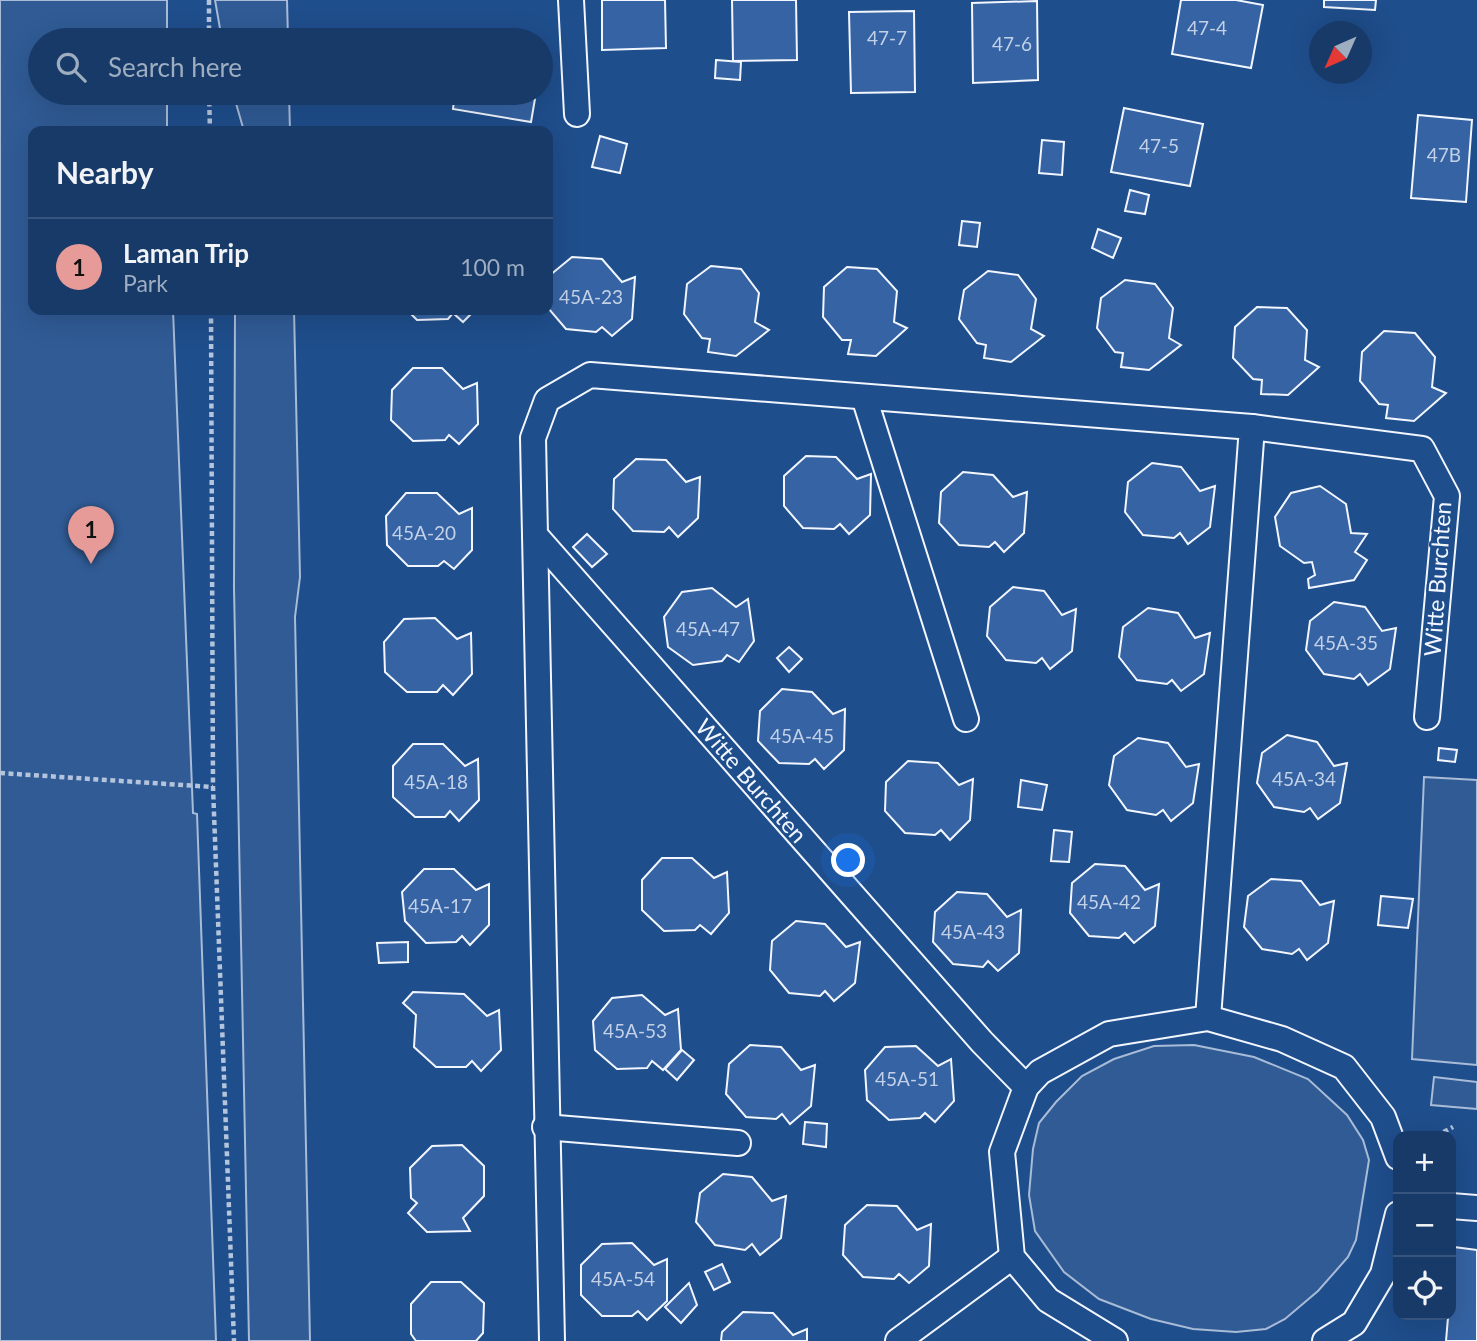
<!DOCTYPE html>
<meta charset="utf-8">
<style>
:root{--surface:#173a69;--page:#20416f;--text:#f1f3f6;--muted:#9eadc0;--line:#36547d;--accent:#e69b98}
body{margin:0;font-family:Lato,sans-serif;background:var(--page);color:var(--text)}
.controls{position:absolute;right:21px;bottom:21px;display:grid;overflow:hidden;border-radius:14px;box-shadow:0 7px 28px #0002}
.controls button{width:63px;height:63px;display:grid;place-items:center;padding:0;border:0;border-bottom:2px solid var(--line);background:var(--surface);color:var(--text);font:35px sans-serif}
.compass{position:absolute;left:1309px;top:21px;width:63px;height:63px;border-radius:50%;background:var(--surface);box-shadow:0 7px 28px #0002;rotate:225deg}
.you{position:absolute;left:849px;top:861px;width:24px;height:24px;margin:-18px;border:5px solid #fff;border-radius:50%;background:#1a73e8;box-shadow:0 0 0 10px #1a73e833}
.badge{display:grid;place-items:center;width:46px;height:46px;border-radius:50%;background:var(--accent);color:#111;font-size:23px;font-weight:700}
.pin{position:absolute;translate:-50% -58px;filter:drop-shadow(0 2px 4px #0008)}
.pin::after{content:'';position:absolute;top:37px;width:24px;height:21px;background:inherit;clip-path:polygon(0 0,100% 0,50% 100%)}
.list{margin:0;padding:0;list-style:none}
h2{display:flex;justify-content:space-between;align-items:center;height:91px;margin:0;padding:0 28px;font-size:30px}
h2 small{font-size:23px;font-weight:400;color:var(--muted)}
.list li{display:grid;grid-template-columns:46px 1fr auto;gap:21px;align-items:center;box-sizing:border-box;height:98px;padding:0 28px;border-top:2px solid var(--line)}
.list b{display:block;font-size:26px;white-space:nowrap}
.list p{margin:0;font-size:23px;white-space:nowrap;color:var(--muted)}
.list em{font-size:23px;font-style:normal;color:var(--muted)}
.icon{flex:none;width:38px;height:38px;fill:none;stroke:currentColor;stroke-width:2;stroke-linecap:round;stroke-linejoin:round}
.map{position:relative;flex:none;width:1477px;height:1341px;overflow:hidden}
.search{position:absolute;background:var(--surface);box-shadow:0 7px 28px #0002;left:28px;top:28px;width:525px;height:77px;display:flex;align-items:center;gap:18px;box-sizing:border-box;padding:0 24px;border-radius:38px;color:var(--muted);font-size:26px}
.panel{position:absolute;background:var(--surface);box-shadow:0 7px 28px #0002;left:28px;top:126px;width:525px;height:189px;border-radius:14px}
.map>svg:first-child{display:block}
.built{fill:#305b95;stroke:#a8bbd7;stroke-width:2}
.building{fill:#3563a3;stroke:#f2f6ff;stroke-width:2}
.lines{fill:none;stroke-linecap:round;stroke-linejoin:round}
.service-casing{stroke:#f2f6ff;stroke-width:28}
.path{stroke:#b3c4dc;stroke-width:4.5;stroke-dasharray:5 3.5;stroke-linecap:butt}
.service{stroke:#1f4e8c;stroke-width:24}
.labels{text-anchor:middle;stroke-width:5;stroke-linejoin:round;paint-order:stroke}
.number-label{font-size:19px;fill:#c3d1e8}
.street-label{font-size:23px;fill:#f2f6ff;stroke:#1f4e8c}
</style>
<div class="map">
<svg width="1477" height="1341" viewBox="0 0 1477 1341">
<rect width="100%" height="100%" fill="#1f4e8c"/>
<g class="built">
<path d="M 0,0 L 167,0 L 167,40 L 40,40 L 40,93 L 167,93 L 167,131 L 33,131 L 33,310 L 173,310 L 193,813 L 197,814 L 216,1341 L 0,1341 Z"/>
<path d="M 215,0 L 287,0 L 288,40 L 222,40 Z"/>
<path d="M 233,93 L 289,93 L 290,131 L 244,131 Z"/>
<path d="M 235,310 L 294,310 L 300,577 L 295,617 L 310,1341 L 249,1341 L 234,588 Z"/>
<path d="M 1424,777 L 1477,780 L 1477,1065 L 1412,1059 Z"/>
<path d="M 1194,1045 L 1254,1057 L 1308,1079 L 1347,1115 L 1363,1140 L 1369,1160 L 1356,1240 L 1348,1257 L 1318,1291 L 1285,1319 L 1266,1329 L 1236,1332 L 1193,1329 L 1151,1319 L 1099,1299 L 1064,1272 L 1035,1231 L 1029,1195 L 1033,1149 L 1039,1123 L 1056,1102 L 1082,1076 L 1114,1059 L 1154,1046 Z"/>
<path d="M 1434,1077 L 1477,1082 L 1477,1109 L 1431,1105 Z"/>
</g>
<g class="building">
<path d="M 602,0 L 665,0 L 666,48 L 602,50 Z"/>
<path d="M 732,0 L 796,0 L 797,60 L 733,61 Z"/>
<path d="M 1181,0 L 1236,0 L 1263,5 L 1251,68 L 1172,54 Z"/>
<path d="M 1324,0 L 1376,0 L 1375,10 L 1324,7 Z"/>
<path d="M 1037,1 L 1038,80 L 973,83 L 972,3 Z"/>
<path d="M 914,11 L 915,92 L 851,93 L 849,12 Z"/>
<path d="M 716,60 L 741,62 L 740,80 L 715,78 Z"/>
<path d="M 455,93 L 536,93 L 531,122 L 453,109 Z"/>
<path d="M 1124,108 L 1203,124 L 1190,186 L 1111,172 Z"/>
<path d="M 1418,115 L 1472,120 L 1466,202 L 1411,198 Z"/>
<path d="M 600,136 L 627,144 L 620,173 L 592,167 Z"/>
<path d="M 1042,140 L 1064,142 L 1062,175 L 1039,173 Z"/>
<path d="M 1130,190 L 1149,195 L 1145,214 L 1125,211 Z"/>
<path d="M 962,221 L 980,223 L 977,247 L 959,245 Z"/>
<path d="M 1098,229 L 1121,238 L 1113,258 L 1092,248 Z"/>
<path d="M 572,257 L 602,259 L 622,282 L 635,277 L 632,319 L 612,336 L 602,327 L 596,332 L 566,329 L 548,308 L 549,276 Z"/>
<path d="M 711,266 L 741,269 L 759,293 L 755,322 L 769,330 L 736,356 L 708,352 L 710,339 L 702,338 L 684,314 L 687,284 Z"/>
<path d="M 847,267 L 877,269 L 897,291 L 894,322 L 907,328 L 876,356 L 848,354 L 851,340 L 842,340 L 823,317 L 824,287 Z"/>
<path d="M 988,271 L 1018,275 L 1036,299 L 1031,329 L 1044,336 L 1011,362 L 984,358 L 986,345 L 977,343 L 959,319 L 964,290 Z"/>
<path d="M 1125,280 L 1155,284 L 1173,308 L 1169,338 L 1181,345 L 1149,370 L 1121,367 L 1123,353 L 1115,352 L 1097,328 L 1101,298 Z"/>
<path d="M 1257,307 L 1287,308 L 1307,330 L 1305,360 L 1319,367 L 1288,395 L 1261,394 L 1262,380 L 1253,379 L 1233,358 L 1235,327 Z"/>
<path d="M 407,310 L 475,310 L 463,322 L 453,313 L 448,319 L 417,320 Z"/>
<path d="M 1384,331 L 1415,333 L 1435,357 L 1432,387 L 1446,393 L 1414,421 L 1386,418 L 1388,405 L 1379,404 L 1360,381 L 1362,352 Z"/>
<path d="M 413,368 L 442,368 L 463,389 L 477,383 L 478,424 L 459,444 L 449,435 L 445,440 L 413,441 L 391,420 L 392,390 Z"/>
<path d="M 806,456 L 836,457 L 857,479 L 871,474 L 870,515 L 849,534 L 840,524 L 834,529 L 803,528 L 784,506 L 784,476 Z"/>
<path d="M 636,459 L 666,460 L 686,482 L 700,477 L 698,518 L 678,537 L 669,527 L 664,532 L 633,531 L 613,509 L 614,479 Z"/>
<path d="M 1152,463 L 1181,467 L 1200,491 L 1215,486 L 1210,527 L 1188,544 L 1180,533 L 1174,538 L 1143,535 L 1125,512 L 1128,482 Z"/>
<path d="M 963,472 L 993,475 L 1013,497 L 1027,492 L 1024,533 L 1004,552 L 995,542 L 989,547 L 959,545 L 939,523 L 941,492 Z"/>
<path d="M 1320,486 L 1346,504 L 1351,533 L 1367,534 L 1355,552 L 1367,560 L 1354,580 L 1309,588 L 1308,579 L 1315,575 L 1312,562 L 1304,563 L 1280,546 L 1275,517 L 1291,493 Z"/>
<path d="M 406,493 L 437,493 L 459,514 L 472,508 L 472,550 L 454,569 L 444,561 L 438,566 L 408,566 L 387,545 L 386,516 Z"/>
<path d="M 587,534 L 607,554 L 592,567 L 573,547 Z"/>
<path d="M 1013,587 L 1044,591 L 1062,615 L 1076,609 L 1072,651 L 1050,669 L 1042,658 L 1036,663 L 1006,660 L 987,636 L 990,607 Z"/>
<path d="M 712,588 L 736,607 L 748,599 L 754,641 L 739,662 L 727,655 L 722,661 L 693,665 L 668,647 L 664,617 L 682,592 Z"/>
<path d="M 1334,602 L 1365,607 L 1382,631 L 1396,628 L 1390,669 L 1368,685 L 1360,674 L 1354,679 L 1324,674 L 1306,650 L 1310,621 Z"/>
<path d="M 1148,608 L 1178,613 L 1195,638 L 1210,633 L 1204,674 L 1181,691 L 1172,680 L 1167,684 L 1137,680 L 1119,657 L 1123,627 Z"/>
<path d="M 435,618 L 457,639 L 471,633 L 472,674 L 453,695 L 443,685 L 437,692 L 407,692 L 385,672 L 384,642 L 404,619 Z"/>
<path d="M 789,647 L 802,659 L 789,672 L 777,658 Z"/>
<path d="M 782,689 L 812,692 L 833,714 L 845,709 L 844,750 L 824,769 L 815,759 L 809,764 L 779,763 L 758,741 L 760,711 Z"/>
<path d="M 1287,735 L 1317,742 L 1334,766 L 1347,763 L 1340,803 L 1318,819 L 1310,808 L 1304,812 L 1274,807 L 1257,783 L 1262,753 Z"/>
<path d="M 1138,738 L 1168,743 L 1186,767 L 1199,764 L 1193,803 L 1171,821 L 1163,810 L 1156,815 L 1127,810 L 1109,785 L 1114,756 Z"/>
<path d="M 413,744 L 443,744 L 465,766 L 478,759 L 479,800 L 459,821 L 450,811 L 445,817 L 415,817 L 393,797 L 393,766 Z"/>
<path d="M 1439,748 L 1457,750 L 1455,762 L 1438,760 Z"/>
<path d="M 908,761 L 938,763 L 959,785 L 973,779 L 970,820 L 950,840 L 941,830 L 935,835 L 905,833 L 885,811 L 886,782 Z"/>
<path d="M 1021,780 L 1047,785 L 1042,810 L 1018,807 Z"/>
<path d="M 1054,830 L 1072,832 L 1069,862 L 1051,861 Z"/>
<path d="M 662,858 L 692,858 L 714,878 L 727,872 L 729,913 L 711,934 L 700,925 L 695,930 L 664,931 L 642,910 L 642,880 Z"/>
<path d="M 1095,864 L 1125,866 L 1145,890 L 1159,884 L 1155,926 L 1134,943 L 1125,933 L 1119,938 L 1089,936 L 1070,913 L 1072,883 Z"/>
<path d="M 424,869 L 454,869 L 476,890 L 489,884 L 489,925 L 470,945 L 462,936 L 456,942 L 426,943 L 405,921 L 402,892 Z"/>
<path d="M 1271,879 L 1301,881 L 1320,905 L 1334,901 L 1328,943 L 1307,960 L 1299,949 L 1292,954 L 1262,949 L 1244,927 L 1248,896 Z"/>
<path d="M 957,892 L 987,894 L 1007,917 L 1021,910 L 1019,953 L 998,971 L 988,961 L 983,967 L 953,964 L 933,942 L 935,912 Z"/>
<path d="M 1381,896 L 1413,899 L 1408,928 L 1378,925 Z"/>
<path d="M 796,921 L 825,924 L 846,947 L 860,942 L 855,983 L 834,1001 L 825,991 L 820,996 L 789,993 L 770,970 L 772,941 Z"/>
<path d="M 408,942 L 408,962 L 379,963 L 377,943 Z"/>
<path d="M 413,992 L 464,994 L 487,1016 L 499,1010 L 501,1050 L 481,1071 L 472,1061 L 466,1067 L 436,1067 L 414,1047 L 416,1015 L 403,1003 Z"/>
<path d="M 642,995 L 665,1015 L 678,1009 L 681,1050 L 663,1070 L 652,1061 L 647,1068 L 617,1069 L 595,1050 L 593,1021 L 612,998 Z"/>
<path d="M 750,1045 L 781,1047 L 801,1070 L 815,1065 L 811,1106 L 790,1124 L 782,1114 L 776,1119 L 746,1117 L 726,1094 L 729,1064 Z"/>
<path d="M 916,1046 L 938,1066 L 951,1059 L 954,1101 L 935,1122 L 925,1113 L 920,1118 L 889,1120 L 867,1100 L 865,1070 L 885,1047 Z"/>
<path d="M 682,1050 L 694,1060 L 677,1080 L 665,1069 Z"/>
<path d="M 805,1122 L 827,1124 L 826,1147 L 803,1144 Z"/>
<path d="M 462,1145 L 484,1166 L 484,1196 L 463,1218 L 470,1231 L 427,1232 L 408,1213 L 417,1203 L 411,1198 L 410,1168 L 432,1146 Z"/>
<path d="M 723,1174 L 752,1177 L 772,1201 L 786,1196 L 781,1238 L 760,1255 L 752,1244 L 745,1250 L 715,1245 L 696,1222 L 700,1193 Z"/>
<path d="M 867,1205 L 897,1206 L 917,1230 L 931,1224 L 929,1266 L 909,1283 L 899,1274 L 894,1279 L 863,1277 L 843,1255 L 845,1225 Z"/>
<path d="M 632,1243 L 654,1265 L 667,1259 L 667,1301 L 647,1320 L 638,1311 L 632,1316 L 602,1316 L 581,1295 L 581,1265 L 602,1244 Z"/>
<path d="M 1454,1247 L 1477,1250 L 1477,1341 L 1446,1341 Z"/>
<path d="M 722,1264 L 730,1282 L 714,1290 L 705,1272 Z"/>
<path d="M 431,1282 L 461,1282 L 484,1303 L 483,1333 L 476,1341 L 416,1341 L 411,1334 L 411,1304 Z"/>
<path d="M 689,1283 L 697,1305 L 681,1323 L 665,1307 Z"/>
<path d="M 743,1312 L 773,1313 L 793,1335 L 807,1329 L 807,1341 L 721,1341 L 722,1332 Z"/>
</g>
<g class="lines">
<defs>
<g id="service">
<path d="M 571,0 L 577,114"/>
<path d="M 864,397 L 966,719"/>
<path d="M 1252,427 L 1422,449 L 1447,496 L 1427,717"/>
<path d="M 535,535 L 552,1341"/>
<path d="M 1026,1087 L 982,1042 L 535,535 L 533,438 L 547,400 L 590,375 L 1252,427 L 1208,1018"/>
<path d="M 545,1127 L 738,1143"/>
<path d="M 1451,1206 L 1477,1208"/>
<path d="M 898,1341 L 1012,1257"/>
<path d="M 1115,1341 L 1048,1300 L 1012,1257 L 1002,1152 L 1026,1087 L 1040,1072 L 1109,1034 L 1208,1018 L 1282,1039 L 1344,1067 L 1383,1117 L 1398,1157"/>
<path d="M 1325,1341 L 1354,1323 L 1383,1274 L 1398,1214"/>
</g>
</defs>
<use href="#service" class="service-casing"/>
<g class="path">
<path d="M 209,0 L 209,40"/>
<path d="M 209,93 L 210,131"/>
<path d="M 211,310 L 213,787 L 234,1341"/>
<path d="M 0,773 L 213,787"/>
<path d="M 1436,1136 L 1453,1127"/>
</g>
<use href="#service" class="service"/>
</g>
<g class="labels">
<g class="number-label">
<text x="1207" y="35">47-4</text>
<text x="887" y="45">47-7</text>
<text x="1012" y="51">47-6</text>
<text x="1159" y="153">47-5</text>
<text x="1444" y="162">47B</text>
<text x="591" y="304">45A-23</text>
<text x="424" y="540">45A-20</text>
<text x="708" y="636">45A-47</text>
<text x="1346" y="650">45A-35</text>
<text x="802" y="743">45A-45</text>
<text x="1304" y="786">45A-34</text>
<text x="436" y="789">45A-18</text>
<text x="1109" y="909">45A-42</text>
<text x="440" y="913">45A-17</text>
<text x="973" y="939">45A-43</text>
<text x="635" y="1038">45A-53</text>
<text x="907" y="1086">45A-51</text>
<text x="623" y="1286">45A-54</text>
</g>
<g class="street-label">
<text transform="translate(1438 579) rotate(-86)" y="8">Witte Burchten</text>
<text transform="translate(751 781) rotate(49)" y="8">Witte Burchten</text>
</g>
</g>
</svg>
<div class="controls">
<button>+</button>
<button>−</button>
<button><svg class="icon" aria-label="locate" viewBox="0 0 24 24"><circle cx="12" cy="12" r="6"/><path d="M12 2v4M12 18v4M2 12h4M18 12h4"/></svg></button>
</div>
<svg class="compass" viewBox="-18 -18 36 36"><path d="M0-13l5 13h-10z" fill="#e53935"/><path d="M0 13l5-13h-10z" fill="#9eadc0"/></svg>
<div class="you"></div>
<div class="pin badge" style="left:91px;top:564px">1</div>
<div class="search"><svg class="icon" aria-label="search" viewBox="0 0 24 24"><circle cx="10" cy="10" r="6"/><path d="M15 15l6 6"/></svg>Search here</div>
<section class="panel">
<h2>Nearby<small></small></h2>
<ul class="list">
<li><span class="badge">1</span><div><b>Laman Trip</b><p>Park</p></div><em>100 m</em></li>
</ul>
</section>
</div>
